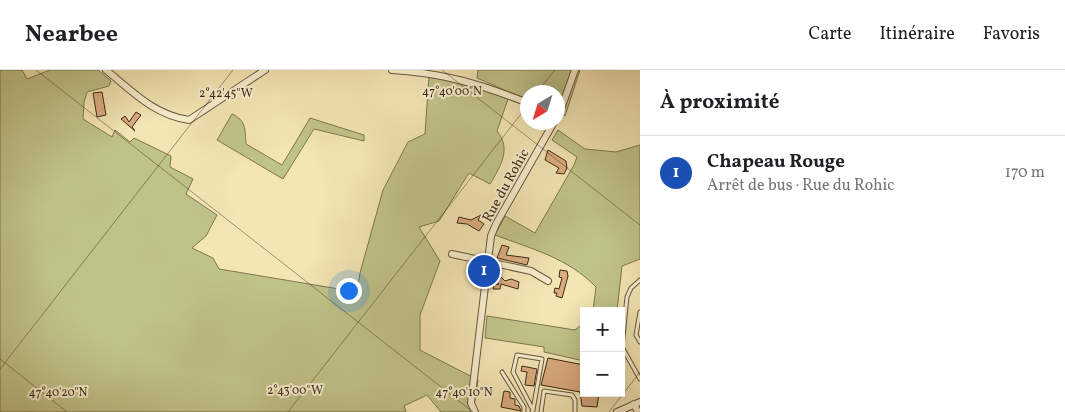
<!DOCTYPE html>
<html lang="fr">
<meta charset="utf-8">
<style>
:root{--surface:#fff;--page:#f2f2f2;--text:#202124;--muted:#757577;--line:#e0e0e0;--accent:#8f2418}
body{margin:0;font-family:Vollkorn,serif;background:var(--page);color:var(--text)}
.controls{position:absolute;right:15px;bottom:15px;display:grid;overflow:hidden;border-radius:0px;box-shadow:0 5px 20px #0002}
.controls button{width:45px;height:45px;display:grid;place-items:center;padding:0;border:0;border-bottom:1px solid var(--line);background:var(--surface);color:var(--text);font:25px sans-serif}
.compass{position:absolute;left:520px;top:15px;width:45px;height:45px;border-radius:50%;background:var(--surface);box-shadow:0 5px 20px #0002;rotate:218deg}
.you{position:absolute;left:348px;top:220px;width:18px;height:18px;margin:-12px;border:4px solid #fff;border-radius:50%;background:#1a73e8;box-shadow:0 0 0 8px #1a73e833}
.badge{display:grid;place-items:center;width:32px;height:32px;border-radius:50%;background:var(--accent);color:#fff;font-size:16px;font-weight:700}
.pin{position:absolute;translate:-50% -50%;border:2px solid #fff;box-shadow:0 1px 5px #0006}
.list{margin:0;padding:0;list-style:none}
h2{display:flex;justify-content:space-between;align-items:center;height:65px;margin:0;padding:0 20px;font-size:21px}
h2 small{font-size:16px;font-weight:400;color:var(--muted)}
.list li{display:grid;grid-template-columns:32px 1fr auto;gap:15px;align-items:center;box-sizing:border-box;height:75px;padding:0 20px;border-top:1px solid var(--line)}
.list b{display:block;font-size:19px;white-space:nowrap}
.list p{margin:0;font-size:16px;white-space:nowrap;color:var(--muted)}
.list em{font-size:16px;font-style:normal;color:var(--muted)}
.map{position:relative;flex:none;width:640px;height:342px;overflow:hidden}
header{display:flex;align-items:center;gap:30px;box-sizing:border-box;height:70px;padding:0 25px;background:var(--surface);border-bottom:1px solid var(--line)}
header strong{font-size:24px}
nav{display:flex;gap:28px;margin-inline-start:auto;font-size:18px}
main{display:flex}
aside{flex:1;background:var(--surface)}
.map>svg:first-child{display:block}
.green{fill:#c0c389;stroke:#7e7650}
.building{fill:#daac7f;stroke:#3c2916}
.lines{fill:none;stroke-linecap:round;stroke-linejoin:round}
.lane-casing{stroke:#6a583e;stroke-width:5}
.street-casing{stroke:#6a583e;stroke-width:8}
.lane{stroke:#f7eece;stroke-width:3}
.street{stroke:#f7eece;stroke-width:6}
.ticks{fill:none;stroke:#3c2916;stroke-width:1;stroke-opacity:0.45}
.labels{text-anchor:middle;stroke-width:4;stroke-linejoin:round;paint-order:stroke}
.street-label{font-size:14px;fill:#3c2916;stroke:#f7eece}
.ticks-label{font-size:12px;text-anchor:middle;fill:#3c2916;stroke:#f7eece;stroke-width:4;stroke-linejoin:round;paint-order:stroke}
</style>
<header>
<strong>Nearbee</strong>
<nav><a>Carte</a><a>Itinéraire</a><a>Favoris</a></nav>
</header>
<main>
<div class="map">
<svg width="640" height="342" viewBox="0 0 640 342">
<rect width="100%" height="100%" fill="#f3e5b4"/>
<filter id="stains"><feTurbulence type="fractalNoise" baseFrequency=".004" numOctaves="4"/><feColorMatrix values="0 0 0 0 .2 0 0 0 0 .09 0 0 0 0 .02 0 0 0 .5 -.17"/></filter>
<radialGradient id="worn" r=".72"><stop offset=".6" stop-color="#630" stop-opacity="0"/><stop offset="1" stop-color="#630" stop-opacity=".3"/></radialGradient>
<g class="green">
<path d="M 0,0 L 22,0 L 27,9 L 50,0 L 98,0 L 111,11 L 109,16 L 87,22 L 84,32 L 83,49 L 112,67 L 115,60 L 130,72 L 134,68 L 171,86 L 170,97 L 193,109 L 186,124 L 217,145 L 206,166 L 192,178 L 213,188 L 219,199 L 357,222 L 360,203 L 383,120 L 408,72 L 425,64 L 429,6 L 474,16 L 508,29 L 497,61 C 512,79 500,97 490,114 L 469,103 L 439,151 L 419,157 L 440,191 L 420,245 L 420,280 L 478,310 L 473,342 L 441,342 L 427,325 L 404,336 L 406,342 L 0,342 Z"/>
<path d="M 478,0 L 580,0 L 565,46 L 558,43 L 558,22 L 528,22 L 527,30 L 477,8 Z"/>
<path d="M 232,44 C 246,50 245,59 246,74 L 282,95 L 310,48 L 364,65 L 364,71 L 314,59 L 283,109 L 217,70 Z"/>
<path d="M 558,60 L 585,79 L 616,82 L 640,75 L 640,189 L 622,196 L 617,241 L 593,241 L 596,217 C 568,188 532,179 495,165 L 505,146 L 535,163 L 574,95 L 577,87 L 552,70 Z"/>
<path d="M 487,246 L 575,260 L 584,253 L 584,291 L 544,282 L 544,277 L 485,268 Z"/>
</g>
<g class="building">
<path d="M 102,22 L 106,45 L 97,47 L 93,23 Z"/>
<path d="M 136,42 L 141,45 L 132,57 L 135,61 L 121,49 L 125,46 L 129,52 Z"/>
<path d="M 548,80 L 566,91 L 567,98 L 564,104 L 556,103 L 559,98 L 545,90 Z"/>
<path d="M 481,145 L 478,150 L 484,154 L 479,161 L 467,154 L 457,153 L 459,147 L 471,150 Z"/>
<path d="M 502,175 L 509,177 L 506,185 L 529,188 L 527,195 L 497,188 Z"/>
<path d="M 560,200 L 567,201 L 568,206 L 562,228 L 556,226 L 557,223 L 554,223 L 555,218 L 559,219 L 562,208 L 559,207 Z"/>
<path d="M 501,207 L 505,211 L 511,209 L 519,212 L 518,219 L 501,214 L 500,219 L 493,219 L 494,214 L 499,214 L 494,214 L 494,211 L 498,211 Z"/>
<path d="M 548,288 L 584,295 L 584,323 L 599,323 L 597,337 L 582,336 L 580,322 L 541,315 Z"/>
<path d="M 522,296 L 537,299 L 534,316 L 525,315 L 527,302 L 521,301 Z"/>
<path d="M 504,321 L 510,322 L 510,328 L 515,329 L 515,335 L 519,336 L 521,341 L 501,337 Z"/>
</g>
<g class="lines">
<defs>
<g id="lane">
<path d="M 640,210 L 631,218 L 627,227 L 622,277 L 640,309"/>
<path d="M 640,242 L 636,265 L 640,272"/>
<path d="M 502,302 L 524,337 L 524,342"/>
<path d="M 532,342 L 533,340 L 542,289 L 517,285 L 513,302 L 533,340"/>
<path d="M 541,342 L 544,321 L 572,325 L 575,330 L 575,342"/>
</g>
<g id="street">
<path d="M 106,0 C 132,21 154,45 189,50 L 265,0"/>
<path d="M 392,0 C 443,3 480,14 528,33"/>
<path d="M 558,47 L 575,0"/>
<path d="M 452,184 L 531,201 L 548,211"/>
<path d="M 634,334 L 638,342"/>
<path d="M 475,342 L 471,333 L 491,166 L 496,154 L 554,52"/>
<path d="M 617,342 L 640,332"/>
</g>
</defs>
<use href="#lane" class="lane-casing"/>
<use href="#street" class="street-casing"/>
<use href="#lane" class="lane"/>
<use href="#street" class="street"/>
</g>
<path class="ticks" d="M 36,0 L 473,342M 442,0 L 640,155M 537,22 L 555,0M 0,289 L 67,342M 0,299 L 233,0M 288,342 L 528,35M 609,342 L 640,302"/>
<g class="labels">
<g class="street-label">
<text transform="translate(505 115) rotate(-61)" y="5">Rue du Rohic</text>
</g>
</g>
<g class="ticks-label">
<text x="452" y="25">47°40'00"N</text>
<text x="226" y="27">2°42'45"W</text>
<text x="295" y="324">2°43'00"W</text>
<text x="58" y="326">47°40'20"N</text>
<text x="464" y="326">47°40'10"N</text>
</g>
<rect width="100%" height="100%" filter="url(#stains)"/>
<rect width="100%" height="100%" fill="url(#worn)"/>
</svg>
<div class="controls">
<button>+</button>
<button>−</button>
</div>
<svg class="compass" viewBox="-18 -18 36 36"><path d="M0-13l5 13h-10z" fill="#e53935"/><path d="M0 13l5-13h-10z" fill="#757577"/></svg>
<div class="you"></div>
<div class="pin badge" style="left:484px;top:201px;background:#1a4fb4">1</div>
</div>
<aside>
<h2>À proximité<small></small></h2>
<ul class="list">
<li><span class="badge" style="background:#1a4fb4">1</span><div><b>Chapeau Rouge</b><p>Arrêt de bus · Rue du Rohic</p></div><em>170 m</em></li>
</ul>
</aside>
</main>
